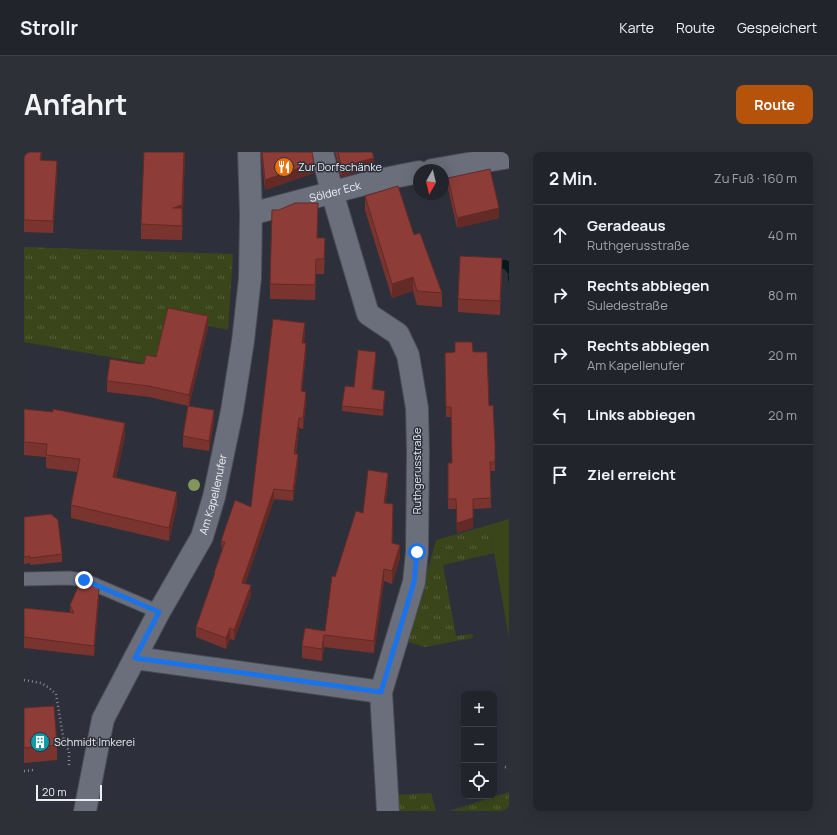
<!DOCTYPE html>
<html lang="de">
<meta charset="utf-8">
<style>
:root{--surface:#22242c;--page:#2e3038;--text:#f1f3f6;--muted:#a2a4a9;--line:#3f4148;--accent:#b45309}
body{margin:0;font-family:Manrope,sans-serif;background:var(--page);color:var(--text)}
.controls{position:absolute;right:12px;bottom:12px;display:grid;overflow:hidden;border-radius:8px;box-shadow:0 4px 16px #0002}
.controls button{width:36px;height:36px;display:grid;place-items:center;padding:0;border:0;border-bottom:1px solid var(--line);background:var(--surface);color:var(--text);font:20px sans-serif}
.compass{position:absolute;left:389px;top:12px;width:36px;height:36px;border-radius:50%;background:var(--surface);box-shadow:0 4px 16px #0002;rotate:188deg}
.scale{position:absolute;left:12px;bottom:10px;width:66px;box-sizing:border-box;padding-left:4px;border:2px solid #eceef5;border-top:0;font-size:11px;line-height:14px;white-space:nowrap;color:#eceef5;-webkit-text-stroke:3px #2d303b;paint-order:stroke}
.stop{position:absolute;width:12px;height:12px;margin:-9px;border:3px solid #1a73e8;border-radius:50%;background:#fff}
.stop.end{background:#1a73e8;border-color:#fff;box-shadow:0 1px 4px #0008}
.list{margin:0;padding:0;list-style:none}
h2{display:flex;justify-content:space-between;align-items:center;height:52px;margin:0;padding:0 16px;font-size:17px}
h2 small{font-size:13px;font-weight:400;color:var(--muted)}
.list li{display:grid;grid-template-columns:26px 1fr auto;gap:12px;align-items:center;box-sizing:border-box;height:60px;padding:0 16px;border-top:1px solid var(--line)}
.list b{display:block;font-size:15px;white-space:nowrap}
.list p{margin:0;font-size:13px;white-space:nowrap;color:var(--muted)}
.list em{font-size:13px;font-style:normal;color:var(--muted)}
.icon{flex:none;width:22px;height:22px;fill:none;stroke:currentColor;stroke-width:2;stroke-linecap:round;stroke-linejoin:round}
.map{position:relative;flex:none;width:485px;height:659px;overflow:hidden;border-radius:8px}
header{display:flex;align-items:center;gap:24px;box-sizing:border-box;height:56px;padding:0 20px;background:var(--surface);border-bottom:1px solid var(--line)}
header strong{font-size:19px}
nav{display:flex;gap:22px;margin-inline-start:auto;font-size:14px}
.intro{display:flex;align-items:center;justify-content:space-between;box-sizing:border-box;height:96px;padding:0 24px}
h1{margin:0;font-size:28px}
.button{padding:10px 18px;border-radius:8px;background:var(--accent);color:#fff;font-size:14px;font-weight:700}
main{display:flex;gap:24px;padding:0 24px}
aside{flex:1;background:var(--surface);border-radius:8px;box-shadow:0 4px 16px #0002}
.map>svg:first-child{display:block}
.grass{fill:url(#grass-tufts)}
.green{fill:#3a461a}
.water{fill:url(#water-ripples)}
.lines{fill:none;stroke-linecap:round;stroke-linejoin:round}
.lane-casing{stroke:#494b55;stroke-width:15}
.street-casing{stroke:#494b55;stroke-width:24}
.path{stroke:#888b94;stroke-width:2.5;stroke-dasharray:1 3;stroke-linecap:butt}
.lane{stroke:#6b6f7b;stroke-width:13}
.street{stroke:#6b6f7b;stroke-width:22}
.tree{fill:#82955d}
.wall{fill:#7a342f}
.shaded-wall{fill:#632a26}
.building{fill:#8e3c37;stroke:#632a26}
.route{stroke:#1a73e8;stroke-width:5}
.labels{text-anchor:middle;stroke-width:3;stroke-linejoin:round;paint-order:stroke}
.poi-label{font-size:11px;fill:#eceef5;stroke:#2d303b;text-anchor:start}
.street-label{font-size:11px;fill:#eceef5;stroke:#2d303b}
</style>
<header>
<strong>Strollr</strong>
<nav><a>Karte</a><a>Route</a><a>Gespeichert</a></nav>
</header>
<div class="intro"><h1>Anfahrt</h1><a class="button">Route</a></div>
<main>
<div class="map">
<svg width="485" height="659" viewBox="0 0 485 659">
<defs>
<pattern id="grass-tufts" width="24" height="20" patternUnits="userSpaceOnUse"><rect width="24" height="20" fill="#3a461a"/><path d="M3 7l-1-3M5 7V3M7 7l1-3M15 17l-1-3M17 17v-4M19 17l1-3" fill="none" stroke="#57613c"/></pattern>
<pattern id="water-ripples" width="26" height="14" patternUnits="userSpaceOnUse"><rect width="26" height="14" fill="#071819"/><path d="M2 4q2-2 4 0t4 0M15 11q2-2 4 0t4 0" fill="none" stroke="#2b3a3b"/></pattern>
</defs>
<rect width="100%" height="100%" fill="#2d303b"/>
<g class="grass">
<path d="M 0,95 L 209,102 L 204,178 L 144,165 L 131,213 L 0,190 Z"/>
<path d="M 465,373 L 470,401 L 419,413 L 432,484 L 448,482 L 449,486 L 401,495 L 384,490 L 412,388 Z"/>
<path d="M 485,640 L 485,657 L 477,659 L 425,659 Z"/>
<path d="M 407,641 L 412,659 L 370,659 L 370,643 Z"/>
</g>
<path class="green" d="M 485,367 L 485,486 L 465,373 Z"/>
<path class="water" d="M 476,108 L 485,108 L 485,132 L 483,120 L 480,117 L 474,116 Z"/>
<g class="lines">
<defs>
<path id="lane" d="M 0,427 L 45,426 L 60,428 L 135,460"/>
<g id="street">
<path d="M 298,0 L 308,40 L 344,162 L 374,182 L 384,203 L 393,256 L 394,299 L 393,400 L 390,430 L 357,540 L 364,659"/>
<path d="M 408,18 L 485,5"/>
<path id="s1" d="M 227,62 L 355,28 L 395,20"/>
<path d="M 111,506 L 357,540"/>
<path id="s2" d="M 61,659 L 79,567 L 135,460 L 178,385 L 190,345 L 208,259 L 219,189 L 226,126 L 227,62 L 225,0"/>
</g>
</defs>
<use href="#lane" class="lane-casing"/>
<use href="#street" class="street-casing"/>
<g class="path">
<path d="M 0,528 L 17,531 L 24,535 L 32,542 L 40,590 L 45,599 L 45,614"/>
<path d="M 481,615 L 485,616"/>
<path d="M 0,619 L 9,618"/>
</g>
<use href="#lane" class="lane"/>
<use href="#street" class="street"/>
</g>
<circle class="tree" cx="170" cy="333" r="6"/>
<g class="wall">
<path d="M 0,0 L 18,0 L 17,8 L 33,21 L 29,81 L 0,80 Z"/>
<path d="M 161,0 L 158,88 L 117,87 L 117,72 Z"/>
<path d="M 237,0 L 288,0 L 290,21 L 241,38 Z"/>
<path d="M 311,0 L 348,0 L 350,16 L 317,25 Z"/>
<path d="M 424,26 L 475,66 L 433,76 L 424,36 Z"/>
<path d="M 341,44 L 390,83 L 418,141 L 418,155 L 393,153 L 389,139 L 368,146 L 341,58 Z"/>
<path d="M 294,67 L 293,86 L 301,101 L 300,122 L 292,122 L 291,148 L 246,147 L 246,132 Z"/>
<path d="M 478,119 L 476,163 L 434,160 L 434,147 Z"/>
<path d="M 184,175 L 165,254 L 190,269 L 185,299 L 159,295 L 159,284 L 164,254 L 125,245 L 83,240 L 83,229 L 117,212 L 120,212 Z"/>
<path d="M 281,181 L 280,191 L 282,201 L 278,239 L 282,250 L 279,277 L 275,276 L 272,302 L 274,312 L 269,349 L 250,347 L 221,432 L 227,443 L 210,488 L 206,487 L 202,497 L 172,485 L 172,475 L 190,425 L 190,421 L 198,399 L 197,389 L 227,355 Z"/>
<path d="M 449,200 L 465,254 L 471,292 L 471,319 L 466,319 L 467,356 L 449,357 L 449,376 L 433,381 L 432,357 L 424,357 L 424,311 L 428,311 L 427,265 L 422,265 L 421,201 Z"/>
<path d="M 352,206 L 349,237 L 361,244 L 359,264 L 318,259 L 318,254 L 330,235 Z"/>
<path d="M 0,257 L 101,284 L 92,326 L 153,353 L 145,389 L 47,366 L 47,353 L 54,320 L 22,316 L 22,305 L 0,303 Z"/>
<path d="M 364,333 L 361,351 L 369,364 L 368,391 L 376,406 L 368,432 L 360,429 L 350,501 L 300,495 L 298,509 L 278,506 L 278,494 L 301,479 L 311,425 L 339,361 Z"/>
<path d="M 0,365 L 38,402 L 38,410 L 6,413 L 6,411 L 0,412 Z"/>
<path d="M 75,446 L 70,504 L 0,496 L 0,456 L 46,461 L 46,453 Z"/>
<path d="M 0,556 L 33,593 L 33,608 L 0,611 Z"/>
</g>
<g class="shaded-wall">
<path d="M 160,0 L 161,0 L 158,88 L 158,67 L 149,56 Z"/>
<path d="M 350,6 L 350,16 L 317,25 L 317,15 Z"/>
<path d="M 33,9 L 33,21 L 29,81 L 29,69 Z"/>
<path d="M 290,11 L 290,21 L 241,38 L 241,28 Z"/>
<path d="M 475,56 L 475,66 L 433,76 L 433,66 Z"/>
<path d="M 301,86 L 301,101 L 300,122 L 300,107 Z"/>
<path d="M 478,106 L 478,119 L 476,163 L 476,149 Z"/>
<path d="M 389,125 L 389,139 L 368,146 L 368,132 Z"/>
<path d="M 184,164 L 184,175 L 165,254 L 165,243 Z"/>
<path d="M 281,171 L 281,181 L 278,201 L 278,191 Z"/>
<path d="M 282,191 L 282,201 L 277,249 L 277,239 Z"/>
<path d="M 352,200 L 352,206 L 348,243 L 348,237 Z"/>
<path d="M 361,239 L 361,244 L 359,264 L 359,258 Z"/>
<path d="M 282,240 L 282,250 L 279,277 L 279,266 Z"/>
<path d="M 190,258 L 190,269 L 185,299 L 185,289 Z"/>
<path d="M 275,266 L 275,276 L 270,312 L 270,302 Z"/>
<path d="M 101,271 L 101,284 L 89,339 L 89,325 Z"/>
<path d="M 274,302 L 274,312 L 269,349 L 269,339 Z"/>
<path d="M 364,321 L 364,333 L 360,363 L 360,351 Z"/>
<path d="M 250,337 L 250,347 L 218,441 L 218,431 Z"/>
<path d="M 153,340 L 153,353 L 145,389 L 145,376 Z"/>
<path d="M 369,352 L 369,364 L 368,403 L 368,391 Z"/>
<path d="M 449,366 L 449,376 L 433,381 L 433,371 Z"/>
<path d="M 376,393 L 376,406 L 368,432 L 368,419 Z"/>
<path d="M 360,417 L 360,429 L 350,501 L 350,489 Z"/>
<path d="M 227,433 L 227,443 L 210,488 L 210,478 Z"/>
<path d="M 75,436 L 75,446 L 70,504 L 70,494 Z"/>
<path d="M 206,476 L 206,487 L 202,497 L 202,486 Z"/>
<path d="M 300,483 L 300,495 L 298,509 L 298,497 Z"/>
</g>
<g class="building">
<path d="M 0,0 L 17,0 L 16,8 L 33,9 L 29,69 L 0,68 Z"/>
<path d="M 120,0 L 160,0 L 158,53 L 149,56 L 158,56 L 158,74 L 117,72 Z"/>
<path d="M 238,0 L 288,0 L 290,11 L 241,28 Z"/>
<path d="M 314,0 L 348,0 L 350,6 L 317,15 Z"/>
<path d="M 466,17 L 475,56 L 433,66 L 424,26 Z"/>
<path d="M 374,34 L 390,83 L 396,81 L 418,141 L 393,139 L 389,125 L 368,132 L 341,44 Z"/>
<path d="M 271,51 L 294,51 L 293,86 L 301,86 L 300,107 L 292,107 L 291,133 L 246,132 L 248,58 L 255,58 Z"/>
<path d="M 436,104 L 478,106 L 476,149 L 434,147 Z"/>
<path d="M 144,156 L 184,164 L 165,243 L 125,234 L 83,229 L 86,207 L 117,212 L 117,211 L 120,212 L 122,203 L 132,205 Z"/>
<path d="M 249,167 L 281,171 L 278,191 L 282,191 L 277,239 L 282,240 L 279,266 L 275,266 L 270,302 L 274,302 L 269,339 L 250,337 L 218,431 L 227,433 L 210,478 L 206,476 L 202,486 L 172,475 L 191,421 L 190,421 L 201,390 L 197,389 L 211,348 L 227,355 Z"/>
<path d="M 431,190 L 448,190 L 449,200 L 463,200 L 465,254 L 469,253 L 471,292 L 471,310 L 466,310 L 467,346 L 449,347 L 449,366 L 433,371 L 432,347 L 424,347 L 424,311 L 428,311 L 427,255 L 422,255 L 421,201 L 431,200 Z"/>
<path d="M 334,198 L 352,200 L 348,237 L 361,239 L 359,258 L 318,254 L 321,234 L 330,235 Z"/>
<path d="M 164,254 L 190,258 L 185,289 L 159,284 Z"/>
<path d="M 0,257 L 29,260 L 29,257 L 101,271 L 89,325 L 153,340 L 145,376 L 47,353 L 56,307 L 22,303 L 23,292 L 0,290 Z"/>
<path d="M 344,318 L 364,321 L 360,351 L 369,352 L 368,391 L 376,393 L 368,419 L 360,417 L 350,489 L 300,483 L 298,497 L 278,494 L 281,476 L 301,479 L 308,424 L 311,425 L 332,359 L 339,361 Z"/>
<path d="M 27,362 L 34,368 L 38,402 L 6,406 L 6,404 L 0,405 L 0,365 Z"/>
<path d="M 57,428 L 75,436 L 70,494 L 0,485 L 0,456 L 50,461 L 46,453 Z"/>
<path d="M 30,554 L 33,593 L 0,596 L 0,556 Z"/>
</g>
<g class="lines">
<path class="route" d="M 60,428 L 135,460 L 111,506 L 357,540 L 390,430 L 393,400"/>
</g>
<defs>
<symbol id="restaurant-disc" viewBox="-11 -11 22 22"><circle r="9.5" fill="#e8710a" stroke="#2d303b"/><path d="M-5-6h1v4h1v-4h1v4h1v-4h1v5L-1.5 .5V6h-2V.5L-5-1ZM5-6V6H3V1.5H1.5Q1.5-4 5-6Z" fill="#fff"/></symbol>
<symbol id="building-disc" viewBox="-11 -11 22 22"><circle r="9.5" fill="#0f9aa8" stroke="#2d303b"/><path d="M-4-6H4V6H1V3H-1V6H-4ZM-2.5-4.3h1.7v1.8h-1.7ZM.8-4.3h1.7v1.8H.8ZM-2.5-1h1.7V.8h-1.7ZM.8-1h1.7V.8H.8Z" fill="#fff"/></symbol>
</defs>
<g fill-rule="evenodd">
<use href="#restaurant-disc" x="249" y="4" width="22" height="22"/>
<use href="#building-disc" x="5" y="579" width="22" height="22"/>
</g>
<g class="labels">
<g class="poi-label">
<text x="274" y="19">Zur Dorfschänke</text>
<text x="30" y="594">Schmidt Imkerei</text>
</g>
<g class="street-label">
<text dy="4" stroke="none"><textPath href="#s1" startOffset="87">Sölder Eck</textPath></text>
<text transform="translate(393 319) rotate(-90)" y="4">Ruthgerusstraße</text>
<text dy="4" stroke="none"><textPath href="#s2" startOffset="345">Am Kapellenufer</textPath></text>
</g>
</g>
</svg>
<div class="controls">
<button>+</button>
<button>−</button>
<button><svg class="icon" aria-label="locate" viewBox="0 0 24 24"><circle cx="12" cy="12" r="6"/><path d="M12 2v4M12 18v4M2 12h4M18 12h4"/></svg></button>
</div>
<svg class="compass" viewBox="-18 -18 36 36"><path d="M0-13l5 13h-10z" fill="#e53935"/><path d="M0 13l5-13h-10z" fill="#a2a4a9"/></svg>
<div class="scale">20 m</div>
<div class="stop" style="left:393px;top:400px"></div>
<div class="stop end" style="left:60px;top:428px"></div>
</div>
<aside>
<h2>2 Min.<small>Zu Fuß · 160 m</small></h2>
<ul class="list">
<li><svg class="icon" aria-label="ahead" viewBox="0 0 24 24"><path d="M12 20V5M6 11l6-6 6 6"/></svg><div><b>Geradeaus</b><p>Ruthgerusstraße</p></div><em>40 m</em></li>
<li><svg class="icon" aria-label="right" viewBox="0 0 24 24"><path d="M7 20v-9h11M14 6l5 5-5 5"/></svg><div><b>Rechts abbiegen</b><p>Suledestraße</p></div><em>80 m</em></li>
<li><svg class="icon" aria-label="right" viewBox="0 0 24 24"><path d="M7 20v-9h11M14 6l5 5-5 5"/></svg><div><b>Rechts abbiegen</b><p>Am Kapellenufer</p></div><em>20 m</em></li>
<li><svg class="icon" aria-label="left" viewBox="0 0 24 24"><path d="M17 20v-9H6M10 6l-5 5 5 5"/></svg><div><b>Links abbiegen</b></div><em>20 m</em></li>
<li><svg class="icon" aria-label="arrive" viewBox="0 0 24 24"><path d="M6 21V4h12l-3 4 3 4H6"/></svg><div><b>Ziel erreicht</b></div></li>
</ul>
</aside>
</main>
